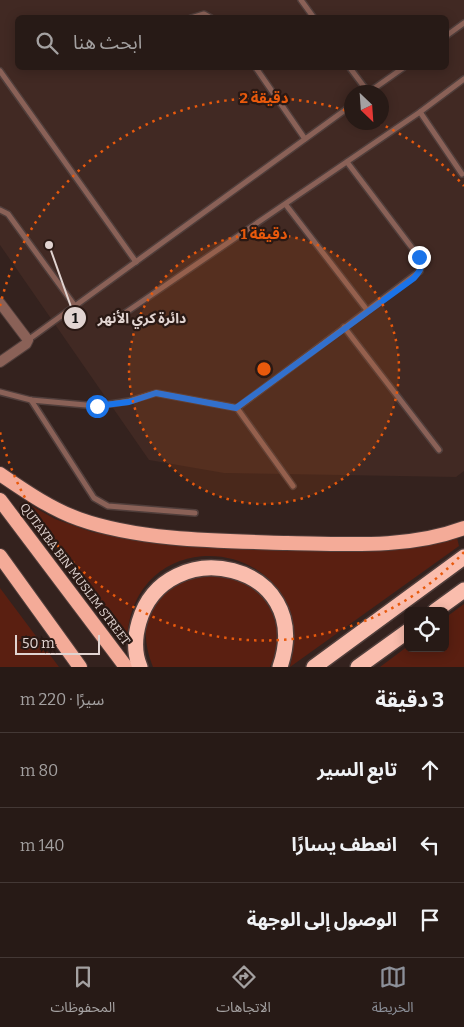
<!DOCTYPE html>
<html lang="ar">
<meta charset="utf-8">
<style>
:root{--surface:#271a16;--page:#2f231f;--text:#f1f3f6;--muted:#a4a1a1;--line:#433835;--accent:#8c9099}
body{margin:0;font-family:Bitter,"Noto Sans Arabic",serif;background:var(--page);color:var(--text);direction:rtl}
.controls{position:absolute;right:15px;bottom:15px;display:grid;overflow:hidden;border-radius:8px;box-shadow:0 2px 12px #0003}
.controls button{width:45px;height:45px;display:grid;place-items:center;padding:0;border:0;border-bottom:1px solid var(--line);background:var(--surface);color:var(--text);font:25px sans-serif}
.compass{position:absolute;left:344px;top:85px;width:45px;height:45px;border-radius:50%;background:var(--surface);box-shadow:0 2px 12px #0003;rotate:155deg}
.scale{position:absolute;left:15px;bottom:12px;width:85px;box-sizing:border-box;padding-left:5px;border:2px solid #e1d4d1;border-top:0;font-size:14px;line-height:18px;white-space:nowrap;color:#e1d4d1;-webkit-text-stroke:4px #2a1914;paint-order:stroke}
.stop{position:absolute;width:15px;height:15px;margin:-11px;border:4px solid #1a73e8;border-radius:50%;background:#fff}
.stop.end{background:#1a73e8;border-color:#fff;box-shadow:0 1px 5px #0008}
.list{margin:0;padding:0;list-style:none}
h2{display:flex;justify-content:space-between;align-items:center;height:65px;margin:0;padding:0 20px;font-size:21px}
h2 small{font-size:16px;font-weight:400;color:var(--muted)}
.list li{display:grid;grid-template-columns:32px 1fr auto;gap:15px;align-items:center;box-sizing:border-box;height:75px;padding:0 20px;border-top:1px solid var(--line)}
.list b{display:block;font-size:19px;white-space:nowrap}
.list em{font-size:16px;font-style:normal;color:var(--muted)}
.icon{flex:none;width:28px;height:28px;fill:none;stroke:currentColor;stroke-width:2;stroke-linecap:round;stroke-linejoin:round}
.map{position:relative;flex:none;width:464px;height:667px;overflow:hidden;direction:ltr}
.search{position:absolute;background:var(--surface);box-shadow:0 2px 12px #0003;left:15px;right:15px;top:15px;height:55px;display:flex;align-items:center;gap:12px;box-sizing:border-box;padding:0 18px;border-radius:8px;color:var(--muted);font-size:19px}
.sheet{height:290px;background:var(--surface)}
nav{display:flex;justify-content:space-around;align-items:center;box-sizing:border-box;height:70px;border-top:1px solid var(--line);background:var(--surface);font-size:14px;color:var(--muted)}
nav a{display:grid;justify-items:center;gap:2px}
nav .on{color:var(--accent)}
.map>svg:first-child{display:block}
.built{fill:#412923;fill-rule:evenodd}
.green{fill:#5a1f11}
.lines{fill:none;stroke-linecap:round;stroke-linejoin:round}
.service-casing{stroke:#503e3b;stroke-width:8}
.minor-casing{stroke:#503e3b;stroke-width:12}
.trunk-casing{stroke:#503e3b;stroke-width:16}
.motorway-casing{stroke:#503e3b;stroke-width:18}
.service{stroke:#8a6157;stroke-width:5}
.minor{stroke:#8a6157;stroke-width:10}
.trunk{stroke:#f4ab98;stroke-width:14}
.motorway{stroke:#fabdad;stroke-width:15}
.route{stroke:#1a73e8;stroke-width:6}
.ring{fill:none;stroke:#e8590c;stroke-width:2.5;stroke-dasharray:2.5 5}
.labels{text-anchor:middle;stroke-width:4.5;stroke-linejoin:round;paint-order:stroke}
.street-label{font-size:12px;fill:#e1d4d1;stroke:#2a1914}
.centre{fill:#e8590c;stroke:#2a1914;stroke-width:2.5}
.ring-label{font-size:15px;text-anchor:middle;font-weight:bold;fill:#e8590c;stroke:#2a1914;stroke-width:4.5;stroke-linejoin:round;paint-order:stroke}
.leader{fill:none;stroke:#e1d4d1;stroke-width:2}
.callout-dot{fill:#e1d4d1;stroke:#2a1914;stroke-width:2}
.mark-label{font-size:15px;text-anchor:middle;font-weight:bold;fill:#111}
.callout-label{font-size:14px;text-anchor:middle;font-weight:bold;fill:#e1d4d1;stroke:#2a1914;stroke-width:4.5;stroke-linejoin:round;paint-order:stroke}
</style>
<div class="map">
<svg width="464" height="667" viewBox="0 0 464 667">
<rect width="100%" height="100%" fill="#34221e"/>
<path class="built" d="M 0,0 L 464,0 L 464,471 L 456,477 L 224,473 L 149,460 L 0,245 ZM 18,18 L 446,18 L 446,68 L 18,68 ZM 352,92 L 382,92 L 382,122 L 352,122 Z"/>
<g class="green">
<path d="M 32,506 L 55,519 L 92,532 L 155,543 L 280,550 L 457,538 L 459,546 L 290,667 C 320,536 132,513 127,641 Z"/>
<path d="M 216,573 C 225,576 237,577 246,582 C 268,593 281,625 277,649 C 276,655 272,661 270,667 L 153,667 C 140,634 143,604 175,583 C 185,576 204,575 216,573 Z"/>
<path d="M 0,588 L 59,667 L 0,667 Z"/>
<path d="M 464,604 L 464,667 L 380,667 L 408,646 L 408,648 L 445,648 L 445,618 Z"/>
</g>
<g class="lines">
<defs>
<g id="service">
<path d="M 301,0 L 314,18"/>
<path d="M 191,18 L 204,14 L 211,18"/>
<path d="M 446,36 L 464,23"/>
<path d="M 256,68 L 305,139"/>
<path d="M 350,68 L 368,92"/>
<path d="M 0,71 L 136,262"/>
<path d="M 369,92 L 403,68"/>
<path d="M 420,112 L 462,174"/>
<path d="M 286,205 L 367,310"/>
<path d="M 0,210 L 8,214 L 75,306"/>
<path d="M 122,315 L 420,112 L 464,79"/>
<path d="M 344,327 L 439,450"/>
<path d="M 28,340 L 352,105"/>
<path d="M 0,392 L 31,400 L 97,406 L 129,401 L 156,393 L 237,408 L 420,271 L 422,264 L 419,257 L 347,162"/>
<path d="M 31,400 L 94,498 L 108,506 L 195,513"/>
<path d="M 237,408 L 293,486"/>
</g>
<path id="minor" d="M 0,303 L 28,340 L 26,344 L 0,362"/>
<g id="trunk">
<path d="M 0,474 C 25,491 51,509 79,519 C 141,541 222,541 287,543 C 345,544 408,549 464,528"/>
<path d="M 0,500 L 126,667"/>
<path d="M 0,556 L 80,667"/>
</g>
<g id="motorway">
<path d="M 435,611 L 464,590"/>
<path d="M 140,667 C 134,653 135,636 139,622 C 165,531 316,561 280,667"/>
<path d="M 314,667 L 464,557"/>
<path d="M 358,667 L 408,631"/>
</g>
</defs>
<use href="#service" class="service-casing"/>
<use href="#minor" class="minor-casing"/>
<use href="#trunk" class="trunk-casing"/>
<use href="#motorway" class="motorway-casing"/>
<use href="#service" class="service"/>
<use href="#minor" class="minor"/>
<use href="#trunk" class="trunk"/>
<use href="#motorway" class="motorway"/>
</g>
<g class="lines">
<path class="route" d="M 97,406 L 129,402 L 156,393 L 236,408 L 414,278 C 421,270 423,266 419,257"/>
</g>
<circle cx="264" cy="369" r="135" fill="#e8590c" fill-opacity=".12"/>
<g class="ring">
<circle cx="264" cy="369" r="135"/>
<path d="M464 552A271 271 0 0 1 0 432M0 306A271 271 0 0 1 350 112M379 123A271 271 0 0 1 464 186"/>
</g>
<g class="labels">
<g class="street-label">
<text transform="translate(75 574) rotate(53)" y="4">QUTAYBA BIN MUSLIM STREET</text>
</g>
</g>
<circle cx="264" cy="369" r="8" class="centre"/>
<g class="ring-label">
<text x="264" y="103">2 دقيقة</text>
<text x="264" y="239">1 دقيقة</text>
</g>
<path class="leader" d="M49 245L75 318"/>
<g class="callout-dot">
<circle cx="49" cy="245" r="5"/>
<circle cx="75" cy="318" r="12"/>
</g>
<g class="mark-label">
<text x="75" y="323">1</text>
</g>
<g class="callout-label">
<text x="142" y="323">دائرة كري الأنهر</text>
</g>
</svg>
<div class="controls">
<button><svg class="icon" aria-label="locate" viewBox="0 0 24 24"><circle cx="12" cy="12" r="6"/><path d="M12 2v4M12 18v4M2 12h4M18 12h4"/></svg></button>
</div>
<svg class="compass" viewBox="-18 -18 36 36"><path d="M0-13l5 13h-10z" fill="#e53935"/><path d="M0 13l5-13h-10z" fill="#a4a1a1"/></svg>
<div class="scale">50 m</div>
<div class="stop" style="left:97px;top:406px"></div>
<div class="stop end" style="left:419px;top:257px"></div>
<div class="search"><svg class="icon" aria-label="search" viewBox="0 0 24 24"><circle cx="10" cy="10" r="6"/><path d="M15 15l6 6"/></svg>ابحث هنا</div>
</div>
<section class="sheet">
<h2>3 دقيقة<small>سيرًا · 220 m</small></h2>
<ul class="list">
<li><svg class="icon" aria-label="ahead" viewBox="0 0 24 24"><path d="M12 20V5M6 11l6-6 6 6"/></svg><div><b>تابع السير</b></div><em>80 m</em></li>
<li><svg class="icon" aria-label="left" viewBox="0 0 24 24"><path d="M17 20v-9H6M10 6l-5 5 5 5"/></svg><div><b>انعطف يسارًا</b></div><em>140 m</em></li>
<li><svg class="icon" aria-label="arrive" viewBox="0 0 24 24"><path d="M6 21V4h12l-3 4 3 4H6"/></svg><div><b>الوصول إلى الوجهة</b></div></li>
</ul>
</section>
<nav>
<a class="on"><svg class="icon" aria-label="map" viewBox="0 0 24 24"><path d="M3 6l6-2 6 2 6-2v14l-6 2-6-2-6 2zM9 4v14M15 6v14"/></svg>الخريطة</a>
<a><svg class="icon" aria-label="directions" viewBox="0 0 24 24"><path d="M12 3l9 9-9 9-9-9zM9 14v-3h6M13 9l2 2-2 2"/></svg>الاتجاهات</a>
<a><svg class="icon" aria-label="saved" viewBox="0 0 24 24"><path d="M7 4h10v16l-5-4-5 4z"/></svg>المحفوظات</a>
</nav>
